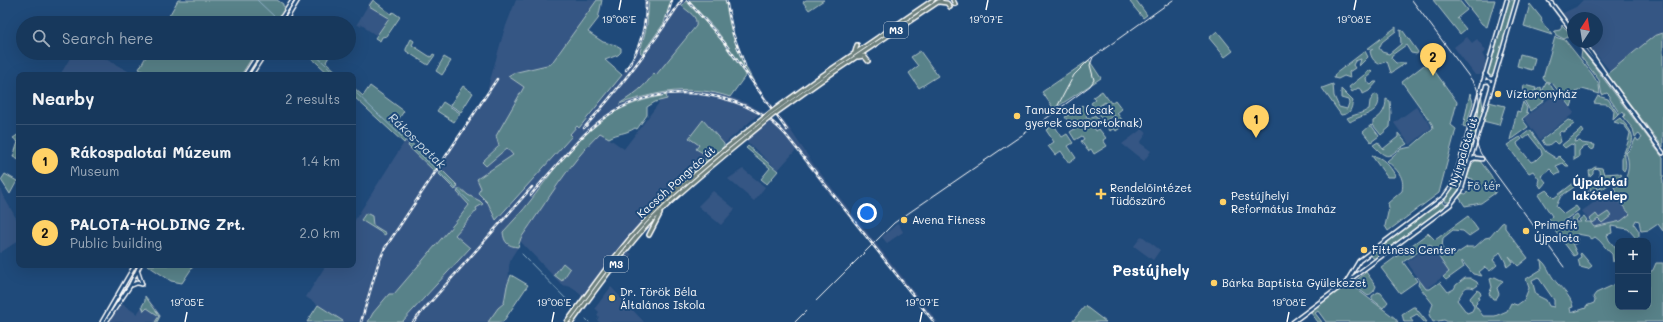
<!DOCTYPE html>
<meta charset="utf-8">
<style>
:root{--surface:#17385c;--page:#244365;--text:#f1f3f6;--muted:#9eacbb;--line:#365272;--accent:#ffd166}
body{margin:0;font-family:Mali,sans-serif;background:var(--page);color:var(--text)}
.controls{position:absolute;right:12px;bottom:12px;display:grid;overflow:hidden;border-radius:8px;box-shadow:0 4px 16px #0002}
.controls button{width:36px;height:36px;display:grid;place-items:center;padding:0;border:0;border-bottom:1px solid var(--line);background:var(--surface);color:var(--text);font:20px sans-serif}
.compass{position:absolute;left:1567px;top:12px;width:36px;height:36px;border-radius:50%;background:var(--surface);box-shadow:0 4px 16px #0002;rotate:12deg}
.you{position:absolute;left:867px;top:213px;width:14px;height:14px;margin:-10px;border:3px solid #fff;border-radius:50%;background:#1a73e8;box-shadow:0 0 0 6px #1a73e833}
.badge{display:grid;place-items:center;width:26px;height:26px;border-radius:50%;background:var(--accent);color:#111;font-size:13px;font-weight:700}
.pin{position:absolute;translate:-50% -33px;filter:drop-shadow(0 1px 2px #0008)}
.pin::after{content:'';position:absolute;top:21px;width:14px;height:12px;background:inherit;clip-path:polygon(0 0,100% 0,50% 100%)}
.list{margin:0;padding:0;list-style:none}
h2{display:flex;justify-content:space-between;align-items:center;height:52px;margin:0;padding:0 16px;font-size:17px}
h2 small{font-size:13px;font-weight:400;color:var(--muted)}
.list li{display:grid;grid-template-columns:26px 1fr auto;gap:12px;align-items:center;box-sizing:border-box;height:72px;padding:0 16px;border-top:1px solid var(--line)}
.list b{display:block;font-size:15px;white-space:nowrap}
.list p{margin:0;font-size:13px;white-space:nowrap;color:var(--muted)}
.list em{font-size:13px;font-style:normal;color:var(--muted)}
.icon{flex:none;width:22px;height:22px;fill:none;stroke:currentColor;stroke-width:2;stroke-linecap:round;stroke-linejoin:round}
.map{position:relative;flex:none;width:1663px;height:322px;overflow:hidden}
.search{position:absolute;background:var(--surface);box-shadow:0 4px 16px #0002;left:16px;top:16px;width:340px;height:44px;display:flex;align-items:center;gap:10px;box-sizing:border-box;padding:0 14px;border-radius:22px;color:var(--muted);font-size:15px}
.panel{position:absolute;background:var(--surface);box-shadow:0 4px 16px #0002;left:16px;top:72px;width:340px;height:196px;border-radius:8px}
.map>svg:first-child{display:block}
.built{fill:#365684;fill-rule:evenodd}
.green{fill:#598289;stroke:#acc0c4;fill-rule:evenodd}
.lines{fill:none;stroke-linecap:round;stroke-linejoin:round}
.stream{stroke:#8eafc6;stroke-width:1}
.secondary-casing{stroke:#fff;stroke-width:5.5}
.primary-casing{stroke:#fff;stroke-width:6}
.secondary{stroke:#1f4a7a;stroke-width:2.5}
.primary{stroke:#6c7f7c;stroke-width:3}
.tram{stroke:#fff;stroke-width:1}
.rail-casing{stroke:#fff;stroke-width:2.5}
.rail{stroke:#1f4a7a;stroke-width:1;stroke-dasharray:3;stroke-linecap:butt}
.primary-bridge-casing{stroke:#fff;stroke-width:6;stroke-linecap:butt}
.primary-bridge{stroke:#6c7f7c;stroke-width:3}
.ticks{fill:none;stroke:#fff;stroke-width:1.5}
.poi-dot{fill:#ffd166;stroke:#1f4a7a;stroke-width:1.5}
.labels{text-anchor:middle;stroke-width:4;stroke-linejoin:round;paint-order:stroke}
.shield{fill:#1f4a7a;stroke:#bcc9d7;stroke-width:1}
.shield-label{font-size:10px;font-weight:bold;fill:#fff}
.poi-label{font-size:11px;fill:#fff;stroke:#1f4a7a;text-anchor:start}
.street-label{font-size:11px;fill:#fff;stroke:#1f4a7a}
.park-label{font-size:11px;fill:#d6e0e2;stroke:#1f4a7a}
.water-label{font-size:12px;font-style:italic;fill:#d0dee7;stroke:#1f4a7a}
.neighbourhood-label{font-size:12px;font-weight:bold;fill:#fff;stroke:#1f4a7a}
.district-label{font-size:15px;font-weight:bold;fill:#fff;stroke:#1f4a7a}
.ticks-label{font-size:10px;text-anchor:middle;fill:#fff;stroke:#1f4a7a;stroke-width:4;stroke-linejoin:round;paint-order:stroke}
</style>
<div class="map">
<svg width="1663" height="322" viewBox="0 0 1663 322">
<rect width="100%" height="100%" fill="#1f4a7a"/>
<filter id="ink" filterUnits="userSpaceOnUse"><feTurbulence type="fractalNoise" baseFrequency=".025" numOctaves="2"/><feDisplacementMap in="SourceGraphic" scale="8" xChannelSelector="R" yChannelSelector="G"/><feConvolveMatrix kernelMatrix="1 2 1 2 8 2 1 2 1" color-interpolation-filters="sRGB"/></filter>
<g filter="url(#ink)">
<g class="built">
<path d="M 371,0 L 392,13 L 381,31 L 380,30 L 376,35 L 365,28 L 366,27 L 362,24 L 360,26 L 357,24 Z"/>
<path d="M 516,0 L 597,0 L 551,64 L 514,73 L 509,76 L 525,87 L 496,136 L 499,146 L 482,162 L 486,166 L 507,148 L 514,155 L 481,188 L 478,193 L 488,203 L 496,220 L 572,136 L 570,134 L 577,126 L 579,127 L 588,118 L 622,75 L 634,56 L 639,43 L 644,16 L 644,0 L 649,0 L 649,10 L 647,25 L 640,52 L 643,54 L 664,23 L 671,0 L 672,0 L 669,15 L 680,0 L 686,0 L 682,6 L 695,17 L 697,23 L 649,85 L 621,103 L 642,96 L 665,91 L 703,90 L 723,94 L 744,102 L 765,113 L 784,129 L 721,40 L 688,3 L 692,5 L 717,31 L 751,79 L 733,38 L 726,8 L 726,0 L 727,0 L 732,28 L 738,47 L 748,69 L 763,93 L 789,128 L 814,165 L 938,322 L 933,322 L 869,240 L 836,202 L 796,150 L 778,170 L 745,140 L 768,121 L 759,114 L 724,144 L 703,120 L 699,145 L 696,149 L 708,156 L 638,227 L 618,250 L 583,297 L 572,287 L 562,285 L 520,241 L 518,247 L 511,258 L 509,266 L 508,299 L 501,322 L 402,322 L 470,248 L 454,235 L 477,210 L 470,203 L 459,218 L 394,294 L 389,294 L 373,313 L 368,322 L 344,322 L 306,297 L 326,265 L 353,265 L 353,223 L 407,138 L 438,166 L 487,91 L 504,31 ZM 665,95 L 624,149 L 600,132 L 581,154 L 595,125 L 606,117 L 643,99 Z"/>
<path d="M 1583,0 L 1663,0 L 1663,33 L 1654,36 L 1610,71 L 1586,42 L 1597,42 L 1597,18 L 1573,18 L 1573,25 L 1563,13 L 1576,7 Z"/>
<path d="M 1467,37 L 1472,43 L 1477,39 L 1486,51 L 1482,54 L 1485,59 L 1485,66 L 1480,75 L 1475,75 L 1454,47 Z"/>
<path d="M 73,53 L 94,53 L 128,71 L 129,75 L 60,75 Z"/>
<path d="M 1558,92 L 1574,113 L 1540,140 L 1524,118 Z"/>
<path d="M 1416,107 L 1430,124 L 1431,128 L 1410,145 L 1394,123 Z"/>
<path d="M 1142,129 L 1147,133 L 1140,143 L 1151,151 L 1144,161 L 1122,144 Z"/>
<path d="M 743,169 L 765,187 L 754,201 L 728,179 Z"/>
<path d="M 0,187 L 2,194 L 19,223 L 19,240 L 0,253 Z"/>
<path d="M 713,191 L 735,209 L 721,225 L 698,206 Z"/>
<path d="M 1610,191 L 1615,198 L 1617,196 L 1630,215 L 1621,222 L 1594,227 L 1582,211 Z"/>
<path d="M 898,223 L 903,232 L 887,243 L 882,237 Z"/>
<path d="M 1142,236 L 1160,250 L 1153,260 L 1134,246 Z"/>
<path d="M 1429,245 L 1449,272 L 1426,289 L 1407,262 Z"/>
<path d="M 628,251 L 632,254 L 617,273 L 613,270 Z"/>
<path d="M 611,287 L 644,322 L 599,322 L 597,320 L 599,317 L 597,315 L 599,312 L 595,308 Z"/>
<path d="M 148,298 L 161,316 L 157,322 L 109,322 L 122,304 L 137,314 Z"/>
</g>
<g class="green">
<path d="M 178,0 L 277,0 L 283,4 L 283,6 L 285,7 L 278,23 L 165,23 Z"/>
<path d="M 373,0 L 391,14 L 393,12 L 400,17 L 387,36 L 382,37 L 380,41 L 375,38 L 389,18 L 369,6 Z"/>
<path d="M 597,0 L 602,0 L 598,19 L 588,32 L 603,42 L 616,45 L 621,48 L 621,52 L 618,55 L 605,60 L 622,75 L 579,128 L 577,126 L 570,134 L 572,136 L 496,220 L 488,203 L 478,193 L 481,188 L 477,179 L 513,155 L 507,148 L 486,166 L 482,162 L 499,146 L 496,136 L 524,87 L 508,76 L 513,73 L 551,64 Z"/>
<path d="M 649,0 L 671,0 L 664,23 L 642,54 L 640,52 L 647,25 Z"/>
<path d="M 688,0 L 726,0 C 728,30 740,58 755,84 L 717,31 Z"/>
<path d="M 806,0 L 824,0 L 809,10 L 803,2 Z"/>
<path d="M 1133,0 L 1136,0 L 1147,15 L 1143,18 L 1130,2 Z"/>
<path d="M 1433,0 L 1459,0 L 1467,10 L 1457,18 L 1466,29 L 1460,34 Z"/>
<path d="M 1463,0 L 1495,0 L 1487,27 L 1482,24 Z"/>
<path d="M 1508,0 L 1515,0 L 1494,76 L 1490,78 L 1487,75 Z"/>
<path d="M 686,1 L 716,33 L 746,75 L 730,97 C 692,84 656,92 619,104 C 633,95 645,87 654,73 L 656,75 L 696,26 C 698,16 688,12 682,6 Z"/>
<path d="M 1530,4 L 1542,19 L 1541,21 L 1552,35 L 1524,26 Z"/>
<path d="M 1562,25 L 1568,31 L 1570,36 L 1564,39 L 1556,35 L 1554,31 L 1560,30 Z"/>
<path d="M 1396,27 L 1396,31 L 1382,42 L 1379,48 L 1382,52 L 1389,54 L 1401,44 L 1400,30 L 1403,31 L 1418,52 L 1417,54 L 1411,53 L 1406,45 L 1392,55 L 1391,58 L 1396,63 L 1406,63 L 1391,73 L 1387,61 L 1379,64 C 1373,61 1371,57 1370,51 L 1373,49 L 1367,49 Z"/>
<path d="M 1217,31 L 1233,51 L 1225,57 L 1209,38 Z"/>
<path d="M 1663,33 L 1663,147 L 1607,74 L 1654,36 Z"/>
<path d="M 1555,37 L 1565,40 L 1592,74 L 1599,85 L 1600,94 L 1582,89 L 1576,92 L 1571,107 L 1552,83 L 1545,81 L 1543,78 Z"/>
<path d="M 411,39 L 414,41 L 412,45 L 429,56 L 431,57 L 433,54 L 435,55 L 428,65 L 406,51 L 406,49 Z"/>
<path d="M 1582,50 L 1663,158 L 1663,177 L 1662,178 L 1663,180 L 1663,231 L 1658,224 L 1649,230 L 1641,231 L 1639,221 L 1636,220 L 1634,224 L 1639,231 L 1639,236 L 1636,238 L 1628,229 L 1611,226 L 1612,233 L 1607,235 L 1609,240 L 1617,250 L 1617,256 L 1613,262 L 1612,254 C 1605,249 1602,241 1595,237 L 1592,239 L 1588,236 L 1577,234 L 1575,236 L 1579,241 L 1575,244 L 1572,243 L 1577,254 L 1574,256 L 1555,231 L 1568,220 L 1573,222 L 1571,218 L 1577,214 L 1579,217 L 1574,222 L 1581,222 L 1579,220 L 1584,216 L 1587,220 L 1585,222 L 1590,222 L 1594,227 L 1621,221 L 1630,214 L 1613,195 L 1616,192 L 1614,187 C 1617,185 1621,183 1623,181 C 1629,176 1630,161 1626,153 L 1631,148 L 1636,138 L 1638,141 L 1642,138 L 1639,134 L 1635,137 L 1633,129 L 1623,117 L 1625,115 L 1623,112 L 1620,114 L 1610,99 L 1610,96 L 1607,93 L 1602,95 L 1599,80 L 1581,57 Z"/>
<path d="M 920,51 L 938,76 L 919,88 L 909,73 L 918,66 L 911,57 Z"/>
<path d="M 1365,51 L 1368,57 L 1359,66 L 1361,59 L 1355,61 L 1353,65 L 1355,68 L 1349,72 L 1350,78 L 1344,76 L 1338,79 L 1334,78 L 1335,74 Z"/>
<path d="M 148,53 L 255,53 L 241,75 L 150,75 L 151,73 L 148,74 L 139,69 Z"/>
<path d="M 306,53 L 331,53 L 326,62 L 340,75 L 330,75 Z"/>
<path d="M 1520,54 L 1535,58 L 1532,70 L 1517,66 Z"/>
<path d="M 444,57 L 451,61 L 442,75 L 436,71 Z"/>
<path d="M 1089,60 L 1101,78 L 1054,109 L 1042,92 Z"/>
<path d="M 1428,62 L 1457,102 L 1451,125 L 1456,129 L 1439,193 L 1388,231 L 1385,226 L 1389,208 L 1388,203 L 1402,191 C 1405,176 1397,170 1387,161 L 1401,149 L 1411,147 L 1433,128 L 1432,124 L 1402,82 Z"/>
<path d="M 1371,70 L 1372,73 L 1366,78 L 1367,82 L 1371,85 L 1374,82 L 1377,82 L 1369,91 L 1363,94 L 1362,90 L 1358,88 L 1352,92 L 1349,87 L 1369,71 Z"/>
<path d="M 1546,83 L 1549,83 L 1555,92 L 1545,98 L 1542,92 Z"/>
<path d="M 1333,84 L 1334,96 L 1339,107 L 1347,109 L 1349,103 L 1348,100 L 1341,98 L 1341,89 L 1353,101 C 1351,109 1351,114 1341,115 L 1322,88 Z"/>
<path d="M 1524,85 L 1536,88 L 1535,91 L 1541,87 L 1544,101 L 1530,111 L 1524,100 L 1520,98 L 1522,92 L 1532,94 L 1534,91 L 1531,93 L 1523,92 Z"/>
<path d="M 370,86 L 404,111 L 394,126 L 407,138 L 404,143 L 353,96 L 353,87 L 363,96 Z"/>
<path d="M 463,86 L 473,93 L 461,112 L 450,105 Z"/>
<path d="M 1102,91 L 1111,103 L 1115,100 L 1122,109 L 1117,113 L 1125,124 L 1116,131 L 1114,128 L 1110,131 L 1107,126 L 1116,119 L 1114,115 L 1104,122 L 1097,112 L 1107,106 L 1105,102 L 1095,109 L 1091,103 L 1095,100 L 1093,97 Z"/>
<path d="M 1481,92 L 1483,109 L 1473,145 L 1471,128 Z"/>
<path d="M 1470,93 L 1473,102 L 1466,127 L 1463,126 L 1464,122 Z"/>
<path d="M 1375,94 L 1378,95 C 1383,114 1362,114 1350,122 L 1347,118 C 1355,114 1362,114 1369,109 L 1370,101 Z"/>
<path d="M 666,95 L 667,99 L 655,102 L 647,107 L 647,115 L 637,129 L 635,128 C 626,134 617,133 609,138 L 600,133 C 570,162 546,203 521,238 L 518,247 C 508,246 504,243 503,232 C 512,222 522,212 531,200 C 552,173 577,135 606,117 C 625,105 645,99 666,95 Z"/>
<path d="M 1598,96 L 1608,99 L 1618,114 L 1613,119 L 1614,111 C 1609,101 1603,105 1594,103 Z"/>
<path d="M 1386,99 L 1390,101 L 1391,113 L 1390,127 L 1381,135 L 1373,125 L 1373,121 C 1382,116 1386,109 1386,99 Z"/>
<path d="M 443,102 L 460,113 L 454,122 L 437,111 Z"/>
<path d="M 1489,102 L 1505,106 L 1499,125 L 1483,121 Z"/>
<path d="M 1523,102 L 1527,108 L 1526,112 L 1529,113 L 1522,119 L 1528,127 L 1510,140 L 1517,111 L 1520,112 Z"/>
<path d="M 1082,105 L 1089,114 L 1086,116 L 1088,119 L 1095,115 L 1100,123 L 1094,128 L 1096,131 L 1099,129 L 1106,138 L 1103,140 L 1107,146 L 1094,154 L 1091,149 L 1088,151 L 1081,141 L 1084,139 L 1082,136 L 1075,140 L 1070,132 L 1076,128 L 1073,124 L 1071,126 L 1065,117 L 1070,114 L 1071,115 L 1079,110 L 1078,108 Z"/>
<path d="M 1620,118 C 1625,124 1635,133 1632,142 C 1631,146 1627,149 1625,153 C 1624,159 1628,165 1624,171 L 1622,169 L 1622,158 L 1628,142 L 1630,133 L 1624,125 L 1614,122 Z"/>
<path d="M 703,120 L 724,144 L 724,147 L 679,185 L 708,156 L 696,149 L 699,145 L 689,138 Z"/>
<path d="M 1568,120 L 1572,121 L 1574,124 L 1563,132 L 1561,131 L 1559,133 L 1561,142 L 1557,144 L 1554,141 L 1549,145 L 1545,145 L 1542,140 Z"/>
<path d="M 1054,125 L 1062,137 L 1067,134 L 1073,143 L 1068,146 L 1076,158 L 1069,163 L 1061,151 L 1055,155 L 1048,146 L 1054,142 L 1046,130 Z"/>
<path d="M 1371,125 L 1379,136 L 1371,142 L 1363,132 Z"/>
<path d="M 1582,129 L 1584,132 L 1576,139 L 1575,142 L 1580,141 L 1582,143 L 1595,145 L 1594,149 L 1591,150 L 1587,146 L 1582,148 L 1579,151 L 1579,157 L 1574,160 L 1574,145 L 1571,144 L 1565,148 L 1562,145 Z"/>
<path d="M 1530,130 L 1546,152 L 1557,159 L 1559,156 L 1569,166 L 1566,166 L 1563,163 L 1556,166 L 1560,173 L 1556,175 L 1550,169 L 1541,176 L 1546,182 L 1541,188 L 1538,183 L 1539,179 L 1533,171 L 1529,173 L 1525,168 L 1524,168 L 1507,145 L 1520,137 L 1522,139 L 1517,143 L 1518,146 L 1531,162 L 1536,160 L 1542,154 L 1541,150 L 1529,135 L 1524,139 L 1522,136 Z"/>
<path d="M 1470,131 L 1472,148 L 1470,158 L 1467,155 L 1463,155 Z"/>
<path d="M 1398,133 L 1407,144 C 1388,154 1391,164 1373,145 L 1378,142 L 1383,149 L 1398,137 Z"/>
<path d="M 19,134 L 19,160 L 13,157 L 18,142 L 13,138 Z"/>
<path d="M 410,142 L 438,166 L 434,171 L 408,146 Z"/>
<path d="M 748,146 L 778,171 L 767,184 L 761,179 L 770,168 L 746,148 Z"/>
<path d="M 1372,156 C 1382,156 1390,166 1395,175 L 1394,177 L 1387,177 Z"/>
<path d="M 1462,158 L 1466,158 L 1468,161 L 1461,186 L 1450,202 L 1445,202 L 1445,197 L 1450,190 Z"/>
<path d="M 1475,161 L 1480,161 C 1488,172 1497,179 1495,193 L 1481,203 L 1465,206 L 1459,197 L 1462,193 L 1466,194 L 1473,186 L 1472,179 L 1467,178 L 1472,164 Z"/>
<path d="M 1595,167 L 1602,168 L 1604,174 L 1618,173 L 1622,175 L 1594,195 L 1587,184 L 1596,181 L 1598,189 L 1601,188 L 1599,170 L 1596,168 L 1593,171 L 1593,174 L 1590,177 L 1589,171 Z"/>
<path d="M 442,170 L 458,186 L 455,190 L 439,174 Z"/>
<path d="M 5,174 L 17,181 L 10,194 L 1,180 Z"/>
<path d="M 1579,179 L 1592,196 L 1590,197 L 1580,183 L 1561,196 L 1556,206 L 1564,214 L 1576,206 L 1579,210 L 1555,227 L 1549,219 L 1552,216 L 1538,195 L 1546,190 L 1554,198 Z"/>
<path d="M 460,188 L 468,195 L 480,201 L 483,204 L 476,208 L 477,210 L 455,235 L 470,248 L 402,322 L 368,322 L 373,313 L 389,294 L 394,294 L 459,218 L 469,205 L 457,192 Z"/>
<path d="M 1441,200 L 1443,204 L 1446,205 L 1375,259 L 1372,257 L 1371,254 Z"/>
<path d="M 1608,212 L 1611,216 L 1602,223 L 1598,219 L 1593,223 L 1590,219 L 1596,214 L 1599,218 Z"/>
<path d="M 366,213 L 372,216 L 373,225 L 386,233 L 385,235 L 361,220 Z"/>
<path d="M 1468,216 L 1478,230 L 1469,236 L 1463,231 L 1453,230 L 1443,238 L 1442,248 L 1447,254 L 1453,256 L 1467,247 L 1475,247 L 1485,238 L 1490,237 L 1502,223 L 1505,222 L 1505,228 L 1528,258 L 1518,266 L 1509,256 L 1513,262 L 1507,267 L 1505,261 L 1500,252 L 1493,260 L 1497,265 L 1490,271 L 1485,267 L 1479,272 L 1482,276 L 1473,274 L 1462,261 L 1462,263 L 1464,267 L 1446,280 L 1443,277 L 1449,272 L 1430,244 L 1403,262 L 1417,281 L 1400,293 L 1381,268 L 1428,233 L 1435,240 Z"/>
<path d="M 1581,253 L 1592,266 L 1588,269 L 1580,267 L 1578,259 L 1581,257 L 1580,254 Z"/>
<path d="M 1541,260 C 1547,265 1549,272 1553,278 C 1560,288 1571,295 1573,307 L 1570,308 L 1571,313 L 1586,308 L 1586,306 L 1594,303 L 1595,300 L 1593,297 L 1596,293 L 1618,283 L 1618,307 L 1648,307 L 1648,273 L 1653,270 L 1656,263 L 1663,263 L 1663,322 L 1448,322 L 1444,320 L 1433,322 L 1429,315 L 1433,304 L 1418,285 L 1419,281 L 1417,277 L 1426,289 L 1430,289 L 1440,282 L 1448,292 L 1454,289 L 1456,285 L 1465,278 L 1470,278 L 1477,282 L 1478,285 L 1474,288 C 1463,284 1463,293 1457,300 L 1467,313 L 1472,311 L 1474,307 L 1470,298 L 1477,290 L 1480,292 L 1481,295 L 1478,297 L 1479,299 L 1476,301 L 1477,303 L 1475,305 L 1483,316 L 1495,316 L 1507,311 L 1511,303 L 1517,305 L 1524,300 L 1529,288 L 1526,279 L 1542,269 ZM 1538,277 L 1554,300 L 1554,307 L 1549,306 L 1546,300 L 1536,295 L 1532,280 Z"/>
<path d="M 563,263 L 570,269 L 562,281 L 554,275 Z"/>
<path d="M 147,265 L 194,265 L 182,283 L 171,281 Z"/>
<path d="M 1366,272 L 1376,286 L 1374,291 L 1368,296 L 1352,284 Z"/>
<path d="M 511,275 L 528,285 L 503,322 L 488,322 L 498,308 L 504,303 L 507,286 Z"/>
<path d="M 1495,277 L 1503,281 L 1497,288 L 1499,294 L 1496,299 L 1493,299 L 1489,294 L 1492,287 L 1490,279 Z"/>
<path d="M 1347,282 L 1395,318 L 1398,322 L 1326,322 L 1318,311 L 1315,313 L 1322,322 L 1318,322 L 1311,313 L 1311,309 Z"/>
<path d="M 1378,292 L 1381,293 L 1388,302 L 1383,308 L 1372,299 L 1372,296 Z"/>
<path d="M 145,296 L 160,316 L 157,322 L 155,322 L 159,316 L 147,308 L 144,311 L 142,306 L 145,301 Z"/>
<path d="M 318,305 L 343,321 L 343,322 L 307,322 Z"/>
<path d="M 1085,306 L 1106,322 L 1072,322 Z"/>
<path d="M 1413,307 L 1415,307 L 1427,322 L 1424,322 L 1417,314 L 1410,318 L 1413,322 L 1404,322 L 1402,314 Z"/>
</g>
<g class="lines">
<g class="stream">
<path d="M 257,0 L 278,20"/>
<path d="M 313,53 L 337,75"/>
<path d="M 353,90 L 470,202"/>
<path d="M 522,254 L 574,307"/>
<path d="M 586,319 L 589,322"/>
</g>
<defs>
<g id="secondary">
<path d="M 1549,0 L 1573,32"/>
<path d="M 278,23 L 293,0"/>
<path d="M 284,23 L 298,0"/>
<path d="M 1580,42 L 1583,48 L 1606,76 L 1663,153"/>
<path d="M 1582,45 L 1586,46 L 1605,74"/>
<path d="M 1485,74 L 1489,78 L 1492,79 L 1495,76"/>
<path d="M 245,75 L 259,53"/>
<path d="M 251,75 L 265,53"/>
<path d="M 1483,82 L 1489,81 L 1492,85"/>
<path d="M 1470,160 L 1475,158 L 1482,159"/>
<path d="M 138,272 L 142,284"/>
<path d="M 1347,281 L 1359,261 L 1444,197 L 1452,186 L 1458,169 L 1507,0"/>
<path d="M 132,285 L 137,283 L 142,284"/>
<path d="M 102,322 L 135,265"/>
<path d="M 106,322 L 130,286 L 140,265"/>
<path d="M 1293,322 L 1450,205 L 1461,191 L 1464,181 L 1517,0"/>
</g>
<g id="primary">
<path d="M 953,0 L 955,4"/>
<path d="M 939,2 L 947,3 L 950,7"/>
<path d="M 855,52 L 857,45"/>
<path d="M 858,57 L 864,56 L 868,61"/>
<path d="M 820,77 L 933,0"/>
<path d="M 822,80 L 941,0"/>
<path d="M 675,191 L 678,185 L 685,178"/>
<path d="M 646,212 L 655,210"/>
<path d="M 649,235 L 660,214"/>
<path d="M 567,322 C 591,290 614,255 641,226 C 666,198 696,174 724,150"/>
<path d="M 572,322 C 596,289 620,255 647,225 C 671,199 700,176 727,153"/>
</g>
</defs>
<use href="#secondary" class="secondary-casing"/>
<use href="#primary" class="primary-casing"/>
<use href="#secondary" class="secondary"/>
<use href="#primary" class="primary"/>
<g class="tram">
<path d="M 1412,0 L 1476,86 C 1486,112 1467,128 1481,154 L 1564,267"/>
<path d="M 280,23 L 295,0"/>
<path d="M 249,75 L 263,53"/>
<path d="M 1056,109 L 1074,75 L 1092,57"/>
<path d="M 104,322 L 132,278 L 137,265"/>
<path d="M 795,322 L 894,223 L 1044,120 L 1090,86 L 1094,80 L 1090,65 L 1093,57 L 1173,0"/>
</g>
<defs>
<g id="rail">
<path d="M 687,0 L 724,42 L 787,130"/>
<path d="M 726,0 L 733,34 L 745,66"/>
<path d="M 667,17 L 672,0"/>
<path d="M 626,70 C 640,49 647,25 646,0"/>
<path d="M 584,128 C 620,88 652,45 682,0"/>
<path d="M 531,195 C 540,183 551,172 561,160 C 572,148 582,135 595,125 C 629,96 675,87 718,97 C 744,103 769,116 786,135 L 934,322"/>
<path d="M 361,322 L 378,264 L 385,248 L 497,79"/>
<path d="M 413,322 L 532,187"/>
</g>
</defs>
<use href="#rail" class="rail-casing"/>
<use href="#rail" class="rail"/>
<defs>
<g id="primary-bridge">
<path d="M 724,150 L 770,113 L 820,77"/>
<path d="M 727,153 L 773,115 L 822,80"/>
</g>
</defs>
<use href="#primary-bridge" class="primary-bridge-casing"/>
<use href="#primary-bridge" class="primary-bridge"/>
</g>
</g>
<path class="ticks" d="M 619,10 L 621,0M 986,10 L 988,0M 1354,10 L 1356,0M 185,322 L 187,312M 552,322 L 554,312M 920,322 L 922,312M 1287,322 L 1289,312"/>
<g class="poi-dot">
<circle cx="1498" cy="94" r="4"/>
<circle cx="1017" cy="116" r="4"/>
<path d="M1099 188h4v4h4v4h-4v4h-4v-4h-4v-4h4z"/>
<circle cx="1223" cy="202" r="4"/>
<circle cx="904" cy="220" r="4"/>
<circle cx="1526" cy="231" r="4"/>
<circle cx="1364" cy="250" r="4"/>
<circle cx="1214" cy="283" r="4"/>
<circle cx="612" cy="298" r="4"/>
</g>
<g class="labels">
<g class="shield">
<rect x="884" y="22" width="24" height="16" rx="3"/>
<rect x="604" y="256" width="24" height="16" rx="3"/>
</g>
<g class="shield-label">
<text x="896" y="34">M3</text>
<text x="616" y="268">M3</text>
</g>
<g class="poi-label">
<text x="1506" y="98">Víztoronyház</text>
<text x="1025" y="114">Tanuszoda (csak<tspan x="1025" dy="13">gyerek csoportoknak)</tspan></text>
<text x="1110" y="192">Rendelőintézet<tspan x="1110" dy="13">Tüdőszűrő</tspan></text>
<text x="1231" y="200">Pestújhelyi<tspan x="1231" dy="13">Református Imaház</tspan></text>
<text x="912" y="224">Avena Fitness</text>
<text x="1534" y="229">Primefit<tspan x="1534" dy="13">Újpalota</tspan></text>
<text x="1372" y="254">Fittness Center</text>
<text x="1222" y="287">Bárka Baptista Gyülekezet</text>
<text x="620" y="296">Dr. Török Béla<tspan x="620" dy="13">Általános Iskola</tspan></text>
</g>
<g class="street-label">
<text transform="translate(1463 152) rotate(-73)" y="4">Nyírpalota út</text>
<text transform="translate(676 182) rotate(-42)" y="4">Kacsóh Pongrác út</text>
</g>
<g class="park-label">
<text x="1484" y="190">Fő tér</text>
</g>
<g class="water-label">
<text transform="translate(417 141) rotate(44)" y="4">Rákos-patak</text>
</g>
<g class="neighbourhood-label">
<text x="1600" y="186">Újpalotai<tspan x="1600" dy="14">lakótelep</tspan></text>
</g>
<g class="district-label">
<text x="1151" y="276">Pestújhely</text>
</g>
</g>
<g class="ticks-label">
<text x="619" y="23">19°06'E</text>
<text x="986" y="23">19°07'E</text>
<text x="1354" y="23">19°08'E</text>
<text x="187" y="306">19°05'E</text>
<text x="554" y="306">19°06'E</text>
<text x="922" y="306">19°07'E</text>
<text x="1289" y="306">19°08'E</text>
</g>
</svg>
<div class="controls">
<button>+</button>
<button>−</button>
</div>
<svg class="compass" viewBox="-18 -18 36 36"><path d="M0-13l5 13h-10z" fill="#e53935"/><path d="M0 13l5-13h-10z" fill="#9eacbb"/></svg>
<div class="you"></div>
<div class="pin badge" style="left:1256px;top:138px">1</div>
<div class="pin badge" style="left:1433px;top:76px">2</div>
<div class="search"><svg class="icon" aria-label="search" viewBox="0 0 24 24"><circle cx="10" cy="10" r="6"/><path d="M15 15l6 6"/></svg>Search here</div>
<section class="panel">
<h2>Nearby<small>2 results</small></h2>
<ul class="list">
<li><span class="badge">1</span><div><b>Rákospalotai Múzeum</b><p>Museum</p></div><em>1.4 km</em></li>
<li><span class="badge">2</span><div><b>PALOTA-HOLDING Zrt.</b><p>Public building</p></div><em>2.0 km</em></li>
</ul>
</section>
</div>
